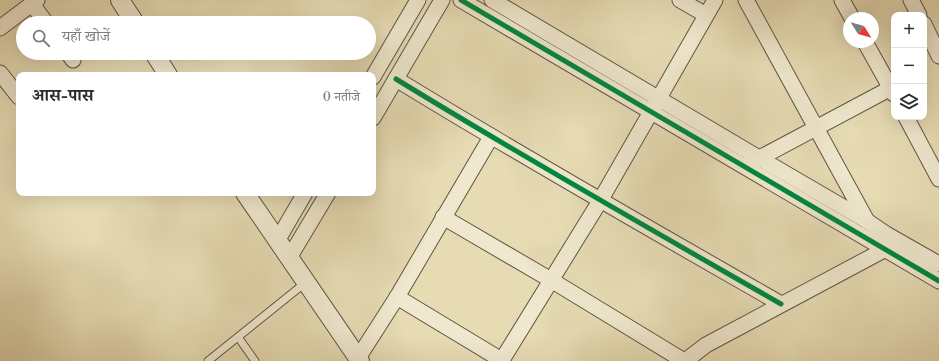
<!DOCTYPE html>
<html lang="hi">
<meta charset="utf-8">
<style>
:root{--surface:#fff;--page:#f7f7f7;--text:#2b2b33;--muted:#7c7c81;--line:#e1e1e2}
body{margin:0;font-family:"Libre Caslon Text","Noto Serif Devanagari",serif;background:var(--page);color:var(--text)}
.controls{position:absolute;right:12px;top:12px;display:grid;overflow:hidden;border-radius:8px;box-shadow:0 4px 16px #0002}
.controls button{width:36px;height:36px;display:grid;place-items:center;padding:0;border:0;border-bottom:1px solid var(--line);background:var(--surface);color:var(--text);font:20px sans-serif}
.compass{position:absolute;left:843px;top:12px;width:36px;height:36px;border-radius:50%;background:var(--surface);box-shadow:0 4px 16px #0002;rotate:127deg}
.list{margin:0;padding:0;list-style:none}
h2{display:flex;justify-content:space-between;align-items:center;height:52px;margin:0;padding:0 16px;font-size:17px}
h2 small{font-size:13px;font-weight:400;color:var(--muted)}
.icon{flex:none;width:22px;height:22px;fill:none;stroke:currentColor;stroke-width:2;stroke-linecap:round;stroke-linejoin:round}
.map{position:relative;flex:none;width:939px;height:361px;overflow:hidden}
.search{position:absolute;background:var(--surface);box-shadow:0 4px 16px #0002;left:16px;top:16px;width:360px;height:44px;display:flex;align-items:center;gap:10px;box-sizing:border-box;padding:0 14px;border-radius:22px;color:var(--muted);font-size:15px}
.panel{position:absolute;background:var(--surface);box-shadow:0 4px 16px #0002;left:16px;top:72px;width:360px;height:124px;border-radius:8px}
.map>svg:first-child{display:block}
.lines{fill:none;stroke-linecap:round;stroke-linejoin:round}
.service-casing{stroke:#605546;stroke-width:9}
.minor-casing{stroke:#605546;stroke-width:17}
.tertiary-casing{stroke:#605546;stroke-width:20}
.service{stroke:#efe8ce;stroke-width:7}
.minor{stroke:#efe8ce;stroke-width:15}
.tertiary{stroke:#efe8ce;stroke-width:18}
.cycleway-casing{stroke:#efe8ce;stroke-width:8}
.cycleway{stroke:#00873e;stroke-width:5}
</style>
<div class="map">
<svg width="939" height="361" viewBox="0 0 939 361">
<rect width="100%" height="100%" fill="#e6dbb3"/>
<filter id="stains"><feTurbulence type="fractalNoise" baseFrequency=".005" numOctaves="4"/><feColorMatrix values="0 0 0 0 .2 0 0 0 0 .09 0 0 0 0 .02 0 0 0 .5 -.17"/></filter>
<radialGradient id="worn" r=".72"><stop offset=".6" stop-color="#630" stop-opacity="0"/><stop offset="1" stop-color="#630" stop-opacity=".3"/></radialGradient>
<g class="lines">
<defs>
<g id="service">
<path d="M 238,337 L 255,361"/>
<path d="M 208,361 L 305,283"/>
</g>
<g id="minor">
<path d="M 461,0 L 939,281"/>
<path d="M 492,0 L 759,158 L 867,221 L 886,234 L 939,264"/>
<path d="M 680,0 L 706,15"/>
<path d="M 746,0 L 867,221"/>
<path d="M 842,0 L 852,18"/>
<path d="M 911,0 L 919,15"/>
<path d="M 32,4 L 46,23"/>
<path d="M 924,24 L 939,56"/>
<path d="M 0,28 L 37,0"/>
<path d="M 865,42 L 894,94"/>
<path d="M 68,53 L 73,60"/>
<path d="M 0,73 L 19,97"/>
<path d="M 373,77 L 418,0"/>
<path d="M 396,79 C 523,157 652,230 781,304"/>
<path d="M 906,117 L 939,179"/>
<path d="M 373,118 L 442,0"/>
<path d="M 752,162 L 891,88"/>
<path d="M 443,217 L 551,280 L 684,361"/>
<path d="M 277,241 L 305,193"/>
<path d="M 289,258 L 328,193"/>
<path d="M 397,297 L 503,361"/>
<path d="M 358,358 L 397,297 L 491,137"/>
<path d="M 502,360 L 600,201 L 715,0"/>
<path d="M 685,361 L 706,345 L 884,250"/>
</g>
<g id="tertiary">
<path d="M 120,0 L 135,23"/>
<path d="M 154,53 L 168,75"/>
<path d="M 245,193 L 360,361"/>
</g>
</defs>
<use href="#service" class="service-casing"/>
<use href="#minor" class="minor-casing"/>
<use href="#tertiary" class="tertiary-casing"/>
<use href="#service" class="service"/>
<use href="#minor" class="minor"/>
<use href="#tertiary" class="tertiary"/>
<defs>
<g id="cycleway">
<path d="M 461,0 L 939,281"/>
<path d="M 396,79 C 523,157 652,230 781,304"/>
</g>
</defs>
<use href="#cycleway" class="cycleway-casing"/>
<use href="#cycleway" class="cycleway"/>
</g>
<rect width="100%" height="100%" filter="url(#stains)"/>
<rect width="100%" height="100%" fill="url(#worn)"/>
</svg>
<div class="controls">
<button>+</button>
<button>−</button>
<button><svg class="icon" aria-label="layers" viewBox="0 0 24 24"><path d="M12 4l9 5-9 5-9-5zM3 14l9 5 9-5"/></svg></button>
</div>
<svg class="compass" viewBox="-18 -18 36 36"><path d="M0-13l5 13h-10z" fill="#e53935"/><path d="M0 13l5-13h-10z" fill="#7c7c81"/></svg>
<div class="search"><svg class="icon" aria-label="search" viewBox="0 0 24 24"><circle cx="10" cy="10" r="6"/><path d="M15 15l6 6"/></svg>यहाँ खोजें</div>
<section class="panel">
<h2>आस-पास<small>0 नतीजे</small></h2>
<ul class="list">
</ul>
</section>
</div>
